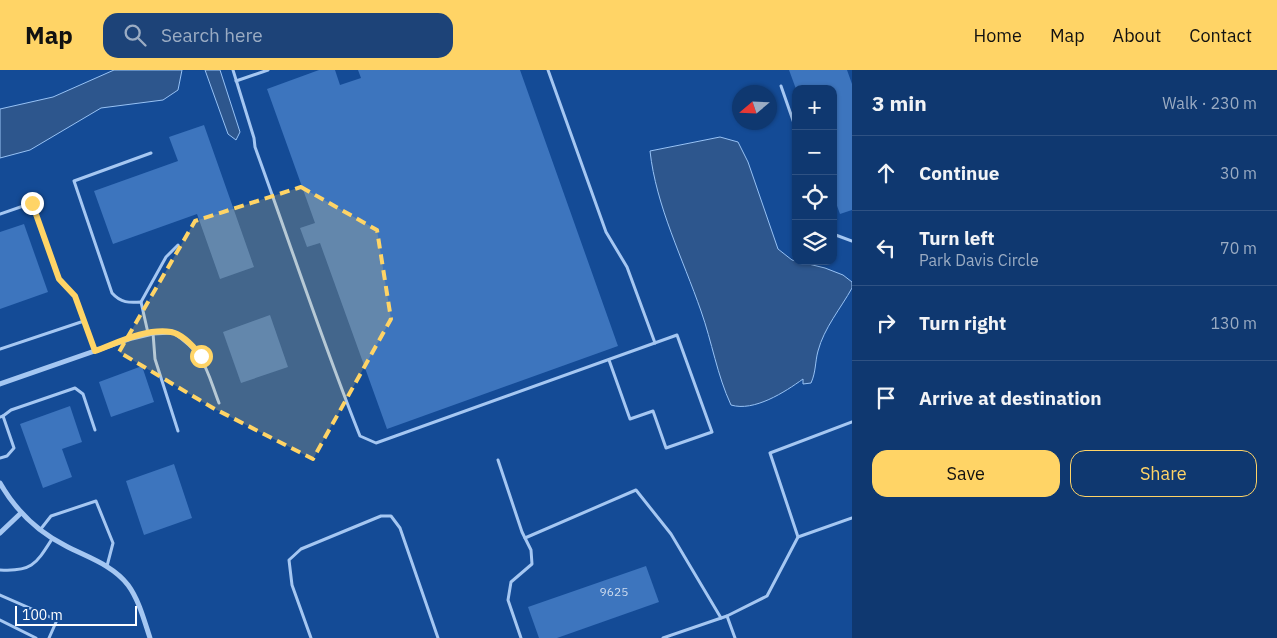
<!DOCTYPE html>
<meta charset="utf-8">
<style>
:root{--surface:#0f3870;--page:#1d4378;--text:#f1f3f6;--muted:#9bacc3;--line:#2f5283;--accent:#ffd466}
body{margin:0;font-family:"IBM Plex Sans",sans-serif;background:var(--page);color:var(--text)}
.controls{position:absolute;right:15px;top:15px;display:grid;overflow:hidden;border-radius:10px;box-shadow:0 1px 4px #0004}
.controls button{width:45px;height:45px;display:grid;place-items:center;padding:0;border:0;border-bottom:1px solid var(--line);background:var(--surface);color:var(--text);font:25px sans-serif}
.compass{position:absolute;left:732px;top:15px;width:45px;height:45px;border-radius:50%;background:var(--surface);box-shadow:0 1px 4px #0004;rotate:251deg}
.scale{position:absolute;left:15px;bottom:12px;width:122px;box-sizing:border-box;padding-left:5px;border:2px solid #fff;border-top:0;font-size:14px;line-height:18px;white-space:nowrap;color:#fff;-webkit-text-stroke:4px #144b96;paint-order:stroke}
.stop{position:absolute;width:15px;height:15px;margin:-11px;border:4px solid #ffd466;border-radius:50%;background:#fff}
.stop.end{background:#ffd466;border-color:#fff;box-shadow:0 1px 5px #0008}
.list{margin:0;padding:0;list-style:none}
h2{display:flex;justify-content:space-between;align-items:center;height:65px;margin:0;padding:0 20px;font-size:21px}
h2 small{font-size:16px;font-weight:400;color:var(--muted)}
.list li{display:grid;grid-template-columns:32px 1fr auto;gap:15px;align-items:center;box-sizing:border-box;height:75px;padding:0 20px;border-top:1px solid var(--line)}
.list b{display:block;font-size:19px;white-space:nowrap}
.list p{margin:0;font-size:16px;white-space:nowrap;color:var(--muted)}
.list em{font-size:16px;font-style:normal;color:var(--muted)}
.actions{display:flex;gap:10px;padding:15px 20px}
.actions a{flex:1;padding:11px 0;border:1px solid var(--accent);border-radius:15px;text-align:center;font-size:18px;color:var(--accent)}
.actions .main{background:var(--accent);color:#111}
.icon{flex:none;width:28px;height:28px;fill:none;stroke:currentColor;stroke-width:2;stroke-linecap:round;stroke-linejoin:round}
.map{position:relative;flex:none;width:852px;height:568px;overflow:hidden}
header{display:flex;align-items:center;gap:30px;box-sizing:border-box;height:70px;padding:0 25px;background:var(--accent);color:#111}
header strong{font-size:24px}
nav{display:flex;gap:28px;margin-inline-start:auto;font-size:18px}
.search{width:350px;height:45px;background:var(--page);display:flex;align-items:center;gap:12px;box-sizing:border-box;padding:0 18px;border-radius:15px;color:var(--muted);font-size:19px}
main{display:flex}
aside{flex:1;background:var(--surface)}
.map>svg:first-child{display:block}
.water{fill:#2d568d;stroke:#97c2f5}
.building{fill:#3d75be}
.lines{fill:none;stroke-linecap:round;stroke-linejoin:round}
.lane{stroke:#a5c7f2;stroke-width:3}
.street{stroke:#a5c7f2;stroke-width:5}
.route{stroke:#ffd466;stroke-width:6}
.marked{fill:#ffd466;fill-opacity:0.2;stroke:#ffd466;stroke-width:4;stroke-dasharray:10 6;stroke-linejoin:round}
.labels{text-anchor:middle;stroke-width:4;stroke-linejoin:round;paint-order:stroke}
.number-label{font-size:12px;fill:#cedcef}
</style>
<header>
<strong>Map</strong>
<div class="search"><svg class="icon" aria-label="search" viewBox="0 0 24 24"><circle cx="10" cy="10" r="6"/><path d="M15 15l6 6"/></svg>Search here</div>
<nav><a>Home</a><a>Map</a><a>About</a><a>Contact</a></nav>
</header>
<main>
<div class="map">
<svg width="852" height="568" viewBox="0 0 852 568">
<rect width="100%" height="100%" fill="#144b96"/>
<g class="water">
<path d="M 114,0 L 182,0 L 178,20 L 163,30 L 101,38 L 30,80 L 0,88 L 0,39 L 53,27 Z"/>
<path d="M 205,0 L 220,0 L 240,62 L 236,70 L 228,64 Z"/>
<path d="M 720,67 L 738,72 L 748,92 L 778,179 L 792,190 L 825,198 L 843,205 L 852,212 L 852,218 C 841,238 824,258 818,281 C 815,292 816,302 811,313 L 803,314 L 803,309 C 785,322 754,342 731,335 C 717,305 712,272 701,241 C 683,189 656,136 650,81 Z"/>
</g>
<g class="building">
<path d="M 319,0 L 335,0 L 340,15 L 361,8 L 358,0 L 520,0 L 618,276 L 387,359 L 320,173 L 307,177 L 300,158 L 315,153 L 267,19 Z"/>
<path d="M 789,0 L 847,0 L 852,14 L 852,140 L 840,144 L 833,125 L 833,19 L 796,19 Z"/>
<path d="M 204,55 L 254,197 L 220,209 L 197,144 L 113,174 L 94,121 L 178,91 L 169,67 Z"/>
<path d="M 24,154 L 48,222 L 0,239 L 0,162 Z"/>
<path d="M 270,245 L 288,297 L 241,313 L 223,262 Z"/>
<path d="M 142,296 L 154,332 L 111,347 L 99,312 Z"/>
<path d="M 70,336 L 82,372 L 62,379 L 72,407 L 43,418 L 20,354 Z"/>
<path d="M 174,394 L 192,448 L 144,465 L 126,411 Z"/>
<path d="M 646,496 L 659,532 L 557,568 L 539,568 L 528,537 Z"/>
</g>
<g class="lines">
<g class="lane">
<path d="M 233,0 L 254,68 L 255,77 C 290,173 322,271 360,366 L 376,373 L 677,265 L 712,362 L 666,378 L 653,341 L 630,349 L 609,290"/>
<path d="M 548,0 L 606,162 L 627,197 L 655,273"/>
<path d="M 236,11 L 268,0"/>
<path d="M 781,16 L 796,59"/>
<path d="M 0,144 L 32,133 L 59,209 L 75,225 L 84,251"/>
<path d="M 833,164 L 852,171"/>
<path d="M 141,232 L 166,187 L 178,175"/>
<path d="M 172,262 C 206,285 205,296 219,333"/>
<path d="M 148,263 L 141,232 C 129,233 121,233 112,223 L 74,111 L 151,83"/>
<path d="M 153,263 L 155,289 L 178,361"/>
<path d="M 0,279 L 84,251 L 95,281"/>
<path d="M 3,346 L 11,340 L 75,318 L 83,324 L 95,360"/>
<path d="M 0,347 L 3,346 L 14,378 L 7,386 L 0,388"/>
<path d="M 852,352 L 770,383 L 798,467 L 852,448"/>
<path d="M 498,390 L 522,462 L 531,480 L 532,494 L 511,512 L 508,530 L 521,568"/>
<path d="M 40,460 L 51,446 L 96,431 L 113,473 L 107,496"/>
<path d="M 525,468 L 636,420 L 671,464 L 721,548"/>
<path d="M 0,500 C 32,502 36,494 52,469"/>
<path d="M 0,525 L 57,550 L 49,568"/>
<path d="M 727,546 L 767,526 L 798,467"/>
<path d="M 0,550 L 36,568"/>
<path d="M 311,568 L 292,515 L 289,490 L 301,479 L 381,446 L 391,446 L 400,458 L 438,568"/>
<path d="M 663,568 L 727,546 L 735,568"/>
</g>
<g class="street">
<path d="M 0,314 L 132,268 L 153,263 L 172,262"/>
<path d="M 0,413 C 16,441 38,462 66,476 C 87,487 113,495 128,515 C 139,530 144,550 150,568"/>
<path d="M 0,463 L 21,443"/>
</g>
</g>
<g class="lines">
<path class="route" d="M 32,133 L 59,209 L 75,226 L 95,281 C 117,273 146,258 171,262 C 182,264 194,277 201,286"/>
</g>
<path class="marked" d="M 301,117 L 377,160 L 391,249 L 313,389 L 213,338 L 119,282 L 195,151 Z"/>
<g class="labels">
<g class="number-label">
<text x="614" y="526">9625</text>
</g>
</g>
</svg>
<div class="controls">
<button>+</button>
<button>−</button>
<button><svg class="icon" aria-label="locate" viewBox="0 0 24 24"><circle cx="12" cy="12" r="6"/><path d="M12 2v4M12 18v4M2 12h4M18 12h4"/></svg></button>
<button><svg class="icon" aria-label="layers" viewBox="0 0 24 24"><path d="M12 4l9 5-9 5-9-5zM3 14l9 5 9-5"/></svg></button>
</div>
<svg class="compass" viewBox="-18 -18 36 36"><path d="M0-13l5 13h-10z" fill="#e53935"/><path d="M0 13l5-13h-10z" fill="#9bacc3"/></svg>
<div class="scale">100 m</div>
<div class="stop" style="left:201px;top:286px"></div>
<div class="stop end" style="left:32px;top:133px"></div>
</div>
<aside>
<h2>3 min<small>Walk · 230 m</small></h2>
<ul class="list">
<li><svg class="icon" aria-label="ahead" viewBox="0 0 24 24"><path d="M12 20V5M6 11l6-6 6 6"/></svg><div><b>Continue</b></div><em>30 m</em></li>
<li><svg class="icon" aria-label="left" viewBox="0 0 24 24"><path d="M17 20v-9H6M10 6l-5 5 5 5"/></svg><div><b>Turn left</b><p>Park Davis Circle</p></div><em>70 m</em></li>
<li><svg class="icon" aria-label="right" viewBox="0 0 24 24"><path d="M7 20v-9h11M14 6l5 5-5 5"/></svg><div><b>Turn right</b></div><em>130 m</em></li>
<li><svg class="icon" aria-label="arrive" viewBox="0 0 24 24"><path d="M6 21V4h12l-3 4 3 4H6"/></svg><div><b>Arrive at destination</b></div></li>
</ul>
<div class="actions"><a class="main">Save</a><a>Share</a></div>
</aside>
</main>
